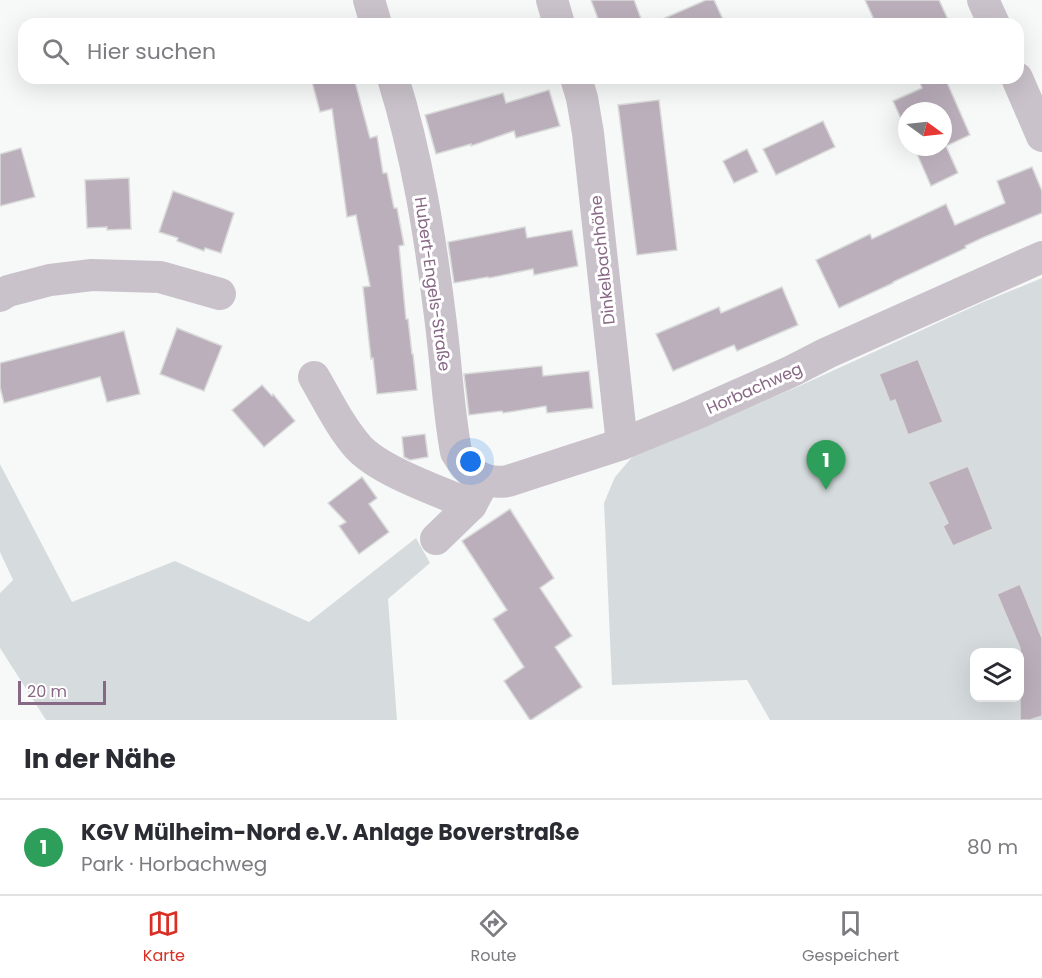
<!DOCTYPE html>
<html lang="de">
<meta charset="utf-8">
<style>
:root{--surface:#fff;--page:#f7f7f7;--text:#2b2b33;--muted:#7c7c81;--line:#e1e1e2;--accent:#d93025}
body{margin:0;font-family:Poppins,sans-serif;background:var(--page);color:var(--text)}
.controls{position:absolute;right:18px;bottom:18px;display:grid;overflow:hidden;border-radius:12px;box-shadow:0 6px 24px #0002}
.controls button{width:54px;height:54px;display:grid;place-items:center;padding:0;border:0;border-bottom:2px solid var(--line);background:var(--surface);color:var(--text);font:30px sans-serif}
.compass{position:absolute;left:898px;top:102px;width:54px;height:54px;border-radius:50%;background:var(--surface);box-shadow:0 6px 24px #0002;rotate:105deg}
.scale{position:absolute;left:18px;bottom:15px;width:88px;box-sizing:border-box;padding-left:6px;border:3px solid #876885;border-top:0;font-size:16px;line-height:21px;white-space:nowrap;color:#876885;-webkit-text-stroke:4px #fff;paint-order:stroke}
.you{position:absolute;left:471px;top:462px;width:21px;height:21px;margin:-15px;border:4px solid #fff;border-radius:50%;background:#1a73e8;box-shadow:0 0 0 9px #1a73e833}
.badge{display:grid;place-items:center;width:39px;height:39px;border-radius:50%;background:var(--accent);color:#fff;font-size:20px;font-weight:700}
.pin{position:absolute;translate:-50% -50px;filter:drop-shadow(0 2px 3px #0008)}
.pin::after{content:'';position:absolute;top:32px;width:21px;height:18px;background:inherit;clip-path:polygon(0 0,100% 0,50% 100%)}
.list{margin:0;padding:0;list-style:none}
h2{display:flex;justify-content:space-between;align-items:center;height:78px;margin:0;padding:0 24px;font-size:26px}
h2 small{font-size:20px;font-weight:400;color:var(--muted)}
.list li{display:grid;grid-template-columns:39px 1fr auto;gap:18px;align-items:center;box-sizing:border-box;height:96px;padding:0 24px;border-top:2px solid var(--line)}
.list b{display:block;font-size:22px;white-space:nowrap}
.list p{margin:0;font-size:20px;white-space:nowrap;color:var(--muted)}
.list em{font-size:20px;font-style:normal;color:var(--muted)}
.icon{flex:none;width:33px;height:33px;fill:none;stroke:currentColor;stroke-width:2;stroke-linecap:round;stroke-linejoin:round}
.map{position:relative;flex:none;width:1042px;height:720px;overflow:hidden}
.search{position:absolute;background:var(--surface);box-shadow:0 6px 24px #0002;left:18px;right:18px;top:18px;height:66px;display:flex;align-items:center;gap:15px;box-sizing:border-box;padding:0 21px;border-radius:18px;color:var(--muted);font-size:22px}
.sheet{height:174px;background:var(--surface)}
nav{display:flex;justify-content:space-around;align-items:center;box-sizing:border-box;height:84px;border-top:2px solid var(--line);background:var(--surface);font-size:16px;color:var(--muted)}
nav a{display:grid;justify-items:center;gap:3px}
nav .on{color:var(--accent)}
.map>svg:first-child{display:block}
.green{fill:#d6dcde;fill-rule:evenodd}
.building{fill:#bcafbc;stroke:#d9dbda;stroke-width:1.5}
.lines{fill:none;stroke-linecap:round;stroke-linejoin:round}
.minor{stroke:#cac2ca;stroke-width:32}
.labels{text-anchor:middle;stroke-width:6;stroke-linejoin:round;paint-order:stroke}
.street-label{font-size:16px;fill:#876885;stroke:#fff}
</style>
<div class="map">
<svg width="1042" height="720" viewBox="0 0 1042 720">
<rect width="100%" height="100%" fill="#f7f9f8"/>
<g class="green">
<path d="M 1042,278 L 1042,720 L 770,720 L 747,680 L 612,685 L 604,503 L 615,477 L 633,456 L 795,388 L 981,303 ZM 974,652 L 1020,652 L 1020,698 L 974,698 Z"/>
<path d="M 0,464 L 72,602 L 175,561 L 309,622 L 416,538 L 430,563 L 388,599 L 397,720 L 46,720 L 0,648 L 0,593 L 13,580 L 0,552 Z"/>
</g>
<g class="building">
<path d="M 591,0 L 634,0 L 643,24 L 600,24 Z"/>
<path d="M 706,0 L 714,0 L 725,24 L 651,24 Z"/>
<path d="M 865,0 L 939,0 L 950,24 L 876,24 Z"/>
<path d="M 311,78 L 354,78 L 370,138 L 377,136 L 383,173 L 387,173 L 394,208 L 397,208 L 404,245 L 399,246 L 406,319 L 408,319 L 412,354 L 413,354 L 417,390 L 377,394 L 373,358 L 371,359 L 363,287 L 370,286 L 356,215 L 347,217 L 332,109 L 320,112 Z"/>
<path d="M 918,78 L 945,78 L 970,135 L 946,146 L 958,173 L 931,186 L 914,147 L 943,147 L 943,111 L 907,111 L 907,132 L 893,101 L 922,88 Z"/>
<path d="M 549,90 L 560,126 L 516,138 L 514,131 L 471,146 L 471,144 L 436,154 L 425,115 L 503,93 L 506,103 Z"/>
<path d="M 659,100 L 677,250 L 637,255 L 618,105 Z"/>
<path d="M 823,121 L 835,147 L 776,175 L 763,149 Z"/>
<path d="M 21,148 L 35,197 L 0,206 L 0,154 Z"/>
<path d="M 747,149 L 758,172 L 734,183 L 723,161 Z"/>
<path d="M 1032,167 L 1042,191 L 1042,213 L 982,238 L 965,246 L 966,248 L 893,282 L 893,283 L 839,308 L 816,260 L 870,234 L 872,239 L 946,204 L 955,225 L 1005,203 L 997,181 Z"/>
<path d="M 129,178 L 131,229 L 107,230 L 107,227 L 87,228 L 85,180 Z"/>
<path d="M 173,191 L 234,213 L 221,253 L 205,248 L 204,251 L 177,241 L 178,238 L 159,232 Z"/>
<path d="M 525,227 L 527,238 L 572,230 L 578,266 L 534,275 L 533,269 L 489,278 L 488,277 L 454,283 L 448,242 Z"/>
<path d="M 782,287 L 798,325 L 737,351 L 734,345 L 673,371 L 656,334 L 719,307 L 721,313 Z"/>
<path d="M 177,328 L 222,346 L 204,391 L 160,374 Z"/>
<path d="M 124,331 L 140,394 L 107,402 L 100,377 L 4,403 L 0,387 L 0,363 Z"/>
<path d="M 918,359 L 943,422 L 908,435 L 895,400 L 890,402 L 879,374 Z"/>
<path d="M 542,366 L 543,376 L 589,371 L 593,408 L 547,413 L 546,406 L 503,413 L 502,411 L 469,415 L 464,374 Z"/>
<path d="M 262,385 L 272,396 L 273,394 L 295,421 L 264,447 L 232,410 Z"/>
<path d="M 425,434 L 428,457 L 410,460 L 404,457 L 402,437 Z"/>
<path d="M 968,466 L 993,529 L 953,546 L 943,526 L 948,523 L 928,482 Z"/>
<path d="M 362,477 L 377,498 L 369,504 L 389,532 L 359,554 L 339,526 L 346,522 L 328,503 Z"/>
<path d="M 510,509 L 554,578 L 540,588 L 572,636 L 555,647 L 582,687 L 531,720 L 530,720 L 504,681 L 524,667 L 493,619 L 507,610 L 462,541 Z"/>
<path d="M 1020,584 L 1042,638 L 1042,716 L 1030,720 L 1020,720 L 1020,648 L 997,594 Z"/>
</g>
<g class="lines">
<g class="minor">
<path d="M 369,0 L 376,24"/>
<path d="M 552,0 L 559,24"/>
<path d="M 983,0 L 994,24"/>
<path d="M 393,78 C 417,155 430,236 440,316 C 446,361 448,408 456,452 C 468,473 484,485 508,481 L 622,444 L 693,415 L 790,372 L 827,353 L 1042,257"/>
<path d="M 576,78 L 582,98 L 588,133 L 622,444"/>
<path d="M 1017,78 L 1042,136"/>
<path d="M 0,296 L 8,291 L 50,280 L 92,275 L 160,277 L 220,294"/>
<path d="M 314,377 C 328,401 341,428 359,448 C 382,472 439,491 471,505"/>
<path d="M 436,539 L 471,505 L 480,488"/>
</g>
</g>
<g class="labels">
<g class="street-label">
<text transform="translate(602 260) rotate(-96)" y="6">Dinkelbachhöhe</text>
<text transform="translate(433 284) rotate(82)" y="6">Hubert-Engels-Straße</text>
<text transform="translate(754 388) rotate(-24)" y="6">Horbachweg</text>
</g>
</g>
</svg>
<div class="controls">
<button><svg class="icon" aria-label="layers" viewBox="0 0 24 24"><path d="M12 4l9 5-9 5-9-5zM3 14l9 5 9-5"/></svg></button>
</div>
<svg class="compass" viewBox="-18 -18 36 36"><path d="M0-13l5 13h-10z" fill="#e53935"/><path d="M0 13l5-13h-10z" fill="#7c7c81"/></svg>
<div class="scale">20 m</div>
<div class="you"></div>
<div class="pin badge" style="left:826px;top:490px;background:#2e9e5b">1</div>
<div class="search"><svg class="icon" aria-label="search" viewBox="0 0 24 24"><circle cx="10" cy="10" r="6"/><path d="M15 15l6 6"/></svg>Hier suchen</div>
</div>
<section class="sheet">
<h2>In der Nähe<small></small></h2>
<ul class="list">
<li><span class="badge" style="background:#2e9e5b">1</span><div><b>KGV Mülheim-Nord e.V. Anlage Boverstraße</b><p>Park · Horbachweg</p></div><em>80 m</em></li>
</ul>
</section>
<nav>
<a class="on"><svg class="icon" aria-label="map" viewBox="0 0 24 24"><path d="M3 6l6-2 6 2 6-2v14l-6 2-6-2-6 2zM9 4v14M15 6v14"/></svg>Karte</a>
<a><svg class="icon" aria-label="directions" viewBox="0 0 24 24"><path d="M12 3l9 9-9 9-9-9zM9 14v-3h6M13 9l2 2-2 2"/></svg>Route</a>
<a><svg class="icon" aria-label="saved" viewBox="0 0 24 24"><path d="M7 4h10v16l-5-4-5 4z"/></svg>Gespeichert</a>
</nav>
